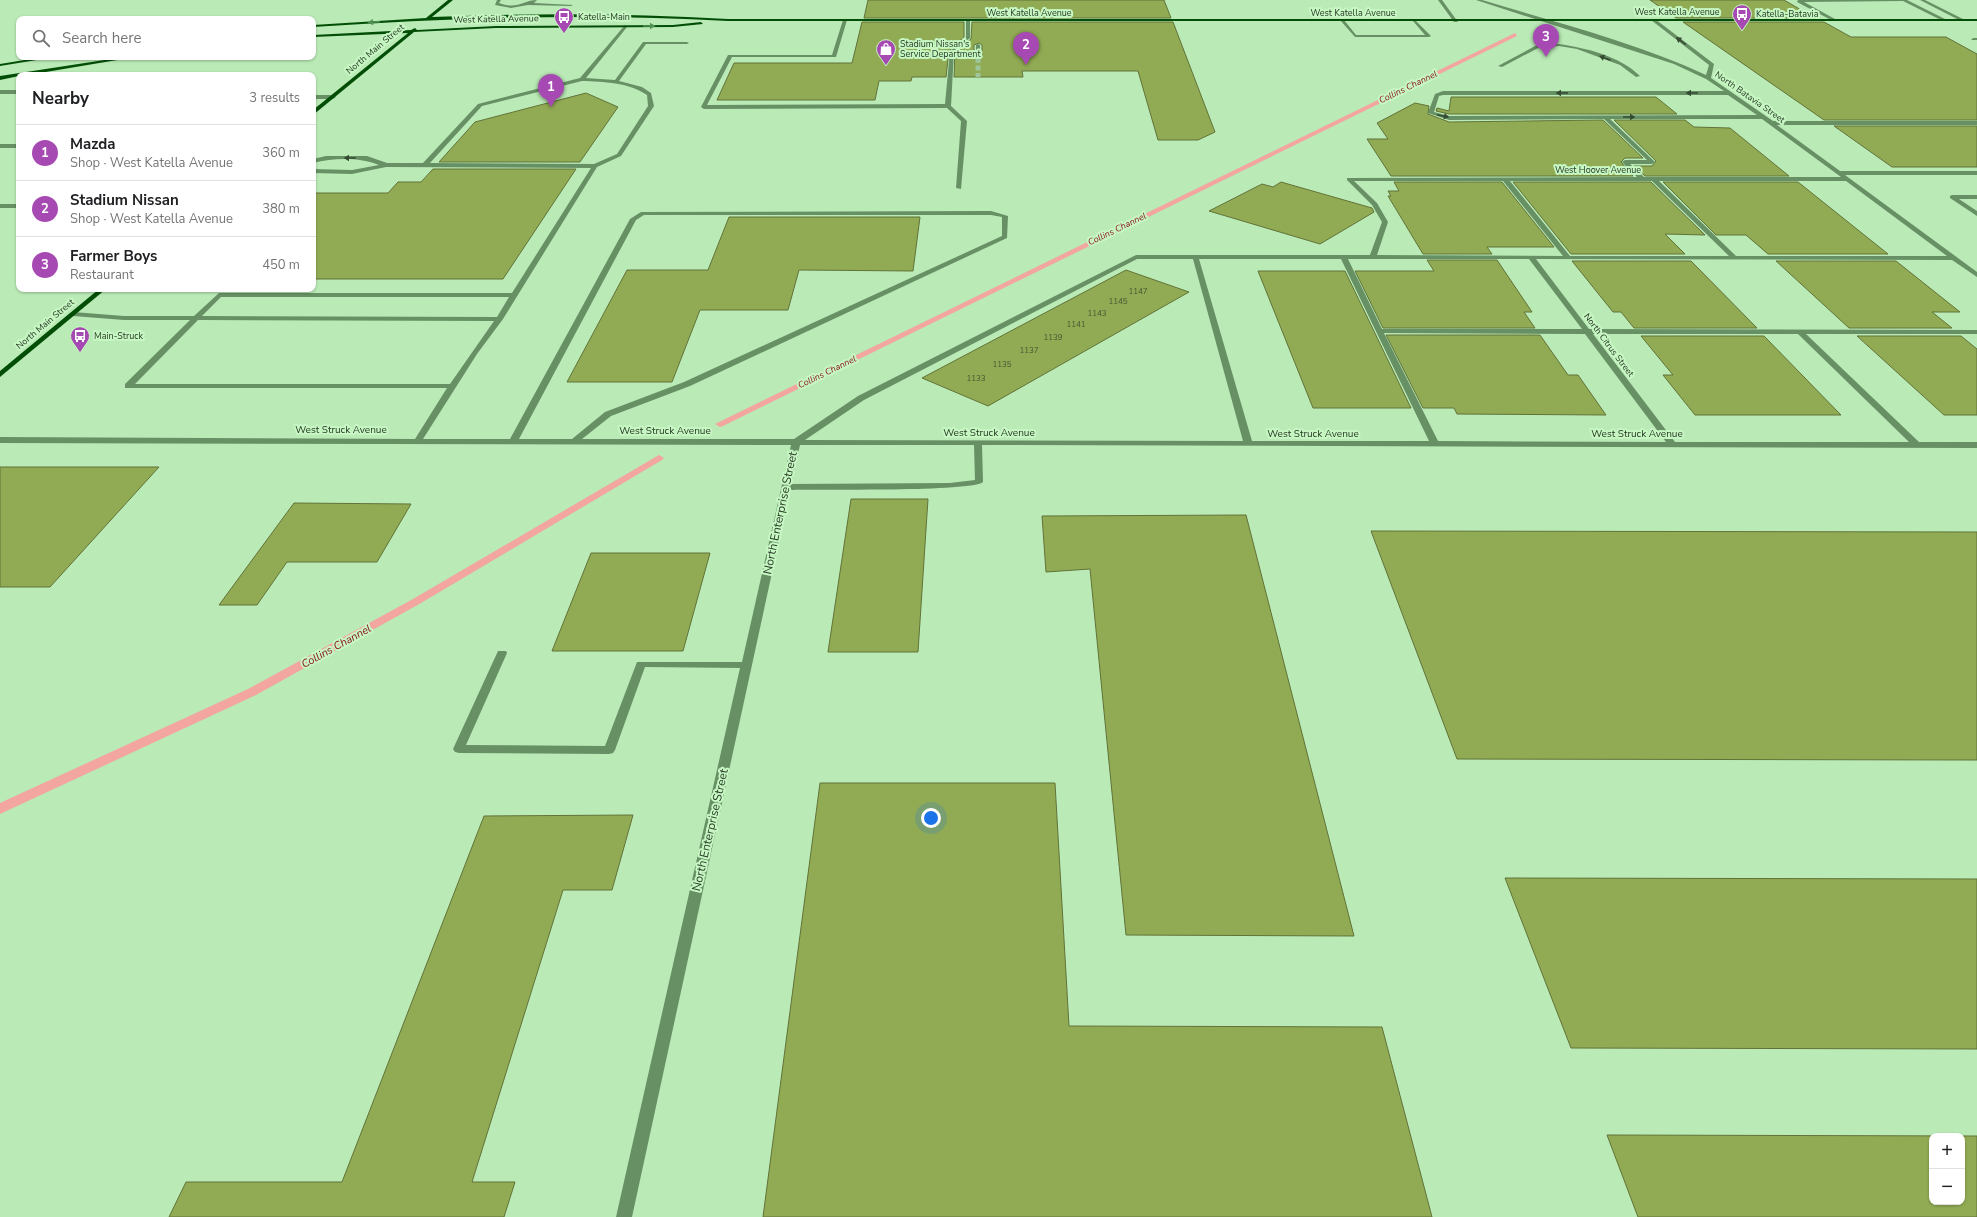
<!DOCTYPE html>
<meta charset="utf-8">
<style>
:root{--surface:#fff;--page:#f2f2f2;--text:#202124;--muted:#757577;--line:#e0e0e0;--accent:#a749b3}
body{margin:0;font-family:"Nunito Sans",sans-serif;background:var(--page);color:var(--text)}
.controls{position:absolute;right:12px;bottom:12px;display:grid;overflow:hidden;border-radius:8px;box-shadow:0 1px 3px #0004}
.controls button{width:36px;height:36px;display:grid;place-items:center;padding:0;border:0;border-bottom:1px solid var(--line);background:var(--surface);color:var(--text);font:20px sans-serif}
.you{position:absolute;left:931px;top:818px;width:14px;height:14px;margin:-10px;border:3px solid #fff;border-radius:50%;background:#1a73e8;box-shadow:0 0 0 6px #1a73e833}
.badge{display:grid;place-items:center;width:26px;height:26px;border-radius:50%;background:var(--accent);color:#fff;font-size:13px;font-weight:700}
.pin{position:absolute;translate:-50% -33px;filter:drop-shadow(0 1px 2px #0008)}
.pin::after{content:'';position:absolute;top:21px;width:14px;height:12px;background:inherit;clip-path:polygon(0 0,100% 0,50% 100%)}
.list{margin:0;padding:0;list-style:none}
h2{display:flex;justify-content:space-between;align-items:center;height:52px;margin:0;padding:0 16px;font-size:17px}
h2 small{font-size:13px;font-weight:400;color:var(--muted)}
.list li{display:grid;grid-template-columns:26px 1fr auto;gap:12px;align-items:center;box-sizing:border-box;height:56px;padding:0 16px;border-top:1px solid var(--line)}
.list b{display:block;font-size:15px;white-space:nowrap}
.list p{margin:0;font-size:13px;white-space:nowrap;color:var(--muted)}
.list em{font-size:13px;font-style:normal;color:var(--muted)}
.icon{flex:none;width:22px;height:22px;fill:none;stroke:currentColor;stroke-width:2;stroke-linecap:round;stroke-linejoin:round}
.map{position:relative;flex:none;width:1977px;height:1217px;overflow:hidden}
.search{position:absolute;background:var(--surface);box-shadow:0 1px 3px #0004;left:16px;top:16px;width:300px;height:44px;display:flex;align-items:center;gap:10px;box-sizing:border-box;padding:0 14px;border-radius:8px;color:var(--muted);font-size:15px}
.panel{position:absolute;background:var(--surface);box-shadow:0 1px 3px #0004;left:16px;top:72px;width:300px;height:220px;border-radius:8px}
.map>svg:first-child{display:block}
.lines{fill:none;stroke-linecap:round;stroke-linejoin:round}
.stream{fill:#f3a5a0;fill-rule:evenodd}
.building{fill:#91ab54;stroke:#617338;fill-rule:evenodd}
.minor-tunnel{stroke:#9dc799;stroke-width:5;stroke-dasharray:5 2.5;stroke-linecap:butt}
.minor{fill:#679165;fill-rule:evenodd}
.major{fill:#034e06;fill-rule:evenodd}
.oneway{fill:#519252}
.oneway2{fill:#344b32}
.labels{text-anchor:middle;stroke-width:4;stroke-linejoin:round;paint-order:stroke}
.number-label{font-size:8px;fill:#425631}
.far-street-label{font-size:9px;fill:#273a25;stroke:#c7f7c3}
.far-poi-label{font-size:9px;fill:#273a25;stroke:#c7f7c3;text-anchor:start}
.far-water-label{font-size:9px;font-style:italic;fill:#881620;stroke:#c7f7c3}
.street-label{font-size:10px;fill:#273a25;stroke:#c7f7c3}
.water-label{font-size:11px;font-style:italic;fill:#881620;stroke:#c7f7c3}
.near-street-label{font-size:12px;fill:#273a25;stroke:#c7f7c3}
</style>
<div class="map">
<svg width="1977" height="1217" viewBox="0 0 1977 1217">
<rect width="100%" height="100%" fill="#baeab6"/>
<g class="lines">
<g class="stream">
<path d="M 1515,33 L 1517,36 L 723,426 L 720,427 L 715,424 Z"/>
<path d="M 659,455 L 664,458 L 662,460 L 421,603 L 256,695 L 0,814 L 0,803 L 248,689 L 413,599 Z"/>
</g>
</g>
<g class="building">
<path d="M 868,0 L 1164,0 L 1171,18 L 864,18 Z"/>
<path d="M 1650,0 L 1784,0 L 1815,18 L 1676,18 Z"/>
<path d="M 862,22 L 964,22 L 964,37 L 949,51 L 946,77 L 912,77 L 911,81 L 879,81 L 875,100 L 717,100 L 734,63 L 852,63 Z"/>
<path d="M 972,22 L 1173,22 L 1215,132 L 1198,140 L 1158,140 L 1138,71 L 1022,71 L 1023,77 L 954,77 L 955,52 L 971,39 ZM 979,43 L 982,45 L 982,58 L 977,60 L 974,58 L 974,45 Z"/>
<path d="M 1683,22 L 1824,22 L 1851,37 L 1946,37 L 1977,54 L 1977,120 L 1824,120 Z"/>
<path d="M 586,93 L 618,107 L 580,162 L 439,162 L 475,122 Z"/>
<path d="M 1451,97 L 1656,97 L 1677,114 L 1449,114 L 1436,111 L 1437,108 L 1449,111 Z"/>
<path d="M 1415,103 L 1429,106 L 1428,114 L 1449,122 L 1603,120 L 1643,158 L 1625,158 L 1621,162 L 1633,176 L 1391,176 L 1367,139 L 1388,139 L 1377,123 Z"/>
<path d="M 1614,120 L 1685,120 L 1694,127 L 1730,128 L 1789,176 L 1645,176 L 1634,166 L 1652,166 L 1656,161 Z"/>
<path d="M 1834,126 L 1977,126 L 1977,167 L 1892,167 Z"/>
<path d="M 433,169 L 576,169 L 503,279 L 313,279 L 313,193 L 388,193 L 398,182 L 421,182 Z"/>
<path d="M 1281,182 L 1372,208 L 1374,212 L 1320,244 L 1209,211 L 1262,184 L 1273,187 Z"/>
<path d="M 1394,182 L 1502,182 L 1554,247 L 1487,247 L 1492,254 L 1423,254 L 1388,196 L 1391,196 L 1388,191 L 1399,191 Z"/>
<path d="M 1513,182 L 1651,182 L 1705,235 L 1665,234 L 1685,254 L 1571,254 Z"/>
<path d="M 1663,182 L 1798,182 L 1888,254 L 1768,254 L 1746,235 L 1716,235 Z"/>
<path d="M 729,217 L 920,217 L 913,271 L 799,270 L 788,310 L 700,310 L 672,382 L 567,382 L 627,270 L 708,270 Z"/>
<path d="M 1427,260 L 1497,260 L 1532,312 L 1524,312 L 1535,328 L 1383,328 L 1355,271 L 1434,271 Z"/>
<path d="M 1572,261 L 1691,261 L 1757,328 L 1634,328 L 1621,312 L 1613,312 Z"/>
<path d="M 1776,261 L 1896,261 L 1960,312 L 1932,312 L 1952,328 L 1849,328 Z"/>
<path d="M 1126,270 L 1189,292 L 988,406 L 922,378 Z"/>
<path d="M 1258,271 L 1345,271 L 1411,408 L 1313,408 Z"/>
<path d="M 1386,335 L 1540,335 L 1568,375 L 1578,375 L 1606,415 L 1457,414 L 1454,408 L 1423,408 Z"/>
<path d="M 1641,336 L 1764,336 L 1841,415 L 1695,415 L 1663,375 L 1673,375 Z"/>
<path d="M 1857,336 L 1961,336 L 1977,349 L 1977,415 L 1944,415 Z"/>
<path d="M 0,467 L 159,467 L 50,587 L 0,587 Z"/>
<path d="M 851,499 L 928,499 L 918,652 L 828,652 Z"/>
<path d="M 294,503 L 411,504 L 377,562 L 287,562 L 257,605 L 219,605 Z"/>
<path d="M 1246,515 L 1354,936 L 1126,935 L 1090,569 L 1046,572 L 1042,516 Z"/>
<path d="M 1371,531 L 1977,532 L 1977,760 L 1457,759 Z"/>
<path d="M 591,553 L 710,553 L 683,651 L 552,651 Z"/>
<path d="M 820,783 L 1055,783 L 1069,1026 L 1382,1027 L 1432,1217 L 763,1217 Z"/>
<path d="M 633,815 L 612,890 L 563,890 L 472,1182 L 515,1182 L 504,1217 L 169,1217 L 186,1182 L 342,1182 L 484,816 Z"/>
<path d="M 1505,878 L 1977,879 L 1977,1049 L 1571,1048 Z"/>
<path d="M 1607,1135 L 1977,1136 L 1977,1217 L 1638,1217 ZM 1932,1136 L 1962,1136 L 1962,1202 L 1932,1202 Z"/>
</g>
<g class="lines">
<path class="minor-tunnel" d="M 978,58 L 978,77"/>
<g class="minor">
<path d="M 497,0 L 501,0 L 499,3 C 517,10 524,0 537,0 L 534,3 L 573,5 L 571,6 L 528,5 L 511,8 L 495,5 Z"/>
<path d="M 1438,0 L 1442,0 L 1458,22 L 1454,22 Z"/>
<path d="M 1476,0 L 1482,0 C 1557,23 1635,42 1706,75 L 1709,65 L 1651,20 L 1655,19 L 1714,64 L 1711,78 L 1773,121 L 1977,121 L 1977,125 L 1777,125 L 1840,171 L 1977,171 L 1977,175 L 1845,175 L 1977,272 L 1977,277 L 1952,260 L 1536,259 L 1589,329 L 1977,330 L 1977,334 L 1806,334 L 1919,442 L 1977,442 L 1977,448 L 982,445 L 983,482 C 973,492 816,489 790,490 L 632,1217 L 616,1217 L 740,668 L 645,667 L 615,750 L 613,753 L 609,754 L 459,753 L 455,752 L 453,749 L 498,651 L 506,651 L 507,653 L 466,745 L 605,746 L 637,662 L 742,662 L 791,445 L 0,443 L 0,437 L 415,439 L 447,388 L 125,388 L 125,384 L 190,320 L 124,320 L 73,316 L 69,314 L 73,312 L 124,316 L 194,316 L 219,293 L 512,293 L 591,168 L 386,167 L 352,174 L 313,173 L 313,169 L 352,170 L 379,165 C 359,157 334,158 313,163 L 313,159 L 326,156 L 367,156 L 387,163 L 423,163 L 478,104 L 580,78 L 625,25 L 627,27 L 586,78 L 615,80 L 643,42 L 687,42 L 689,43 L 687,44 L 646,44 L 619,81 L 642,87 L 651,93 L 654,106 L 621,156 L 597,167 L 503,319 L 477,354 L 423,439 L 510,439 L 630,219 L 641,212 L 991,211 L 1008,216 L 1007,238 L 690,386 L 611,416 L 582,439 L 794,439 L 858,396 L 1136,255 L 1370,255 L 1382,222 L 1372,205 L 1347,180 L 1347,178 L 1637,177 L 1622,162 L 1625,160 L 1647,160 L 1604,119 L 1449,120 L 1428,113 L 1435,94 L 1443,91 L 1724,91 L 1706,79 L 1674,64 ZM 582,81 C 604,82 628,82 647,95 L 648,106 L 617,154 L 594,164 L 430,163 L 482,106 ZM 1443,95 L 1728,95 L 1757,115 L 1449,116 L 1434,112 L 1439,96 ZM 1610,119 L 1762,119 L 1841,177 L 1644,177 L 1630,164 L 1652,164 L 1655,162 ZM 1354,181 L 1503,181 L 1563,256 L 1377,255 L 1388,222 L 1377,203 ZM 1510,181 L 1652,181 L 1729,256 L 1570,256 ZM 1659,181 L 1846,181 L 1947,256 L 1736,256 ZM 644,215 L 991,215 L 1002,217 L 1002,236 L 684,382 L 605,412 L 572,439 L 519,439 L 636,220 ZM 1137,259 L 1193,259 L 1243,441 L 805,440 L 864,400 ZM 1199,259 L 1341,259 L 1429,441 L 1252,441 ZM 1348,259 L 1529,259 L 1582,329 L 1382,329 ZM 221,297 L 509,297 L 497,317 L 202,316 ZM 198,320 L 494,321 L 450,384 L 135,384 ZM 1384,333 L 1585,334 L 1666,442 L 1438,441 ZM 1593,334 L 1798,334 L 1909,442 L 1675,442 ZM 800,445 L 974,445 L 975,480 L 950,483 L 791,484 Z"/>
<path d="M 1798,0 L 1907,0 L 1947,20 L 1943,21 L 1903,1 L 1804,2 L 1835,19 L 1833,21 L 1797,2 Z"/>
<path d="M 1920,0 L 1925,0 L 1965,20 L 1961,21 Z"/>
<path d="M 845,19 L 847,20 L 836,57 L 732,57 L 707,105 L 945,104 L 950,51 L 966,38 L 966,21 L 970,20 L 970,38 L 954,51 L 951,106 L 967,121 L 961,189 L 956,188 L 961,121 L 947,108 L 704,109 L 701,107 L 728,55 L 832,55 L 843,20 Z"/>
<path d="M 1340,20 L 1344,20 L 1356,35 L 1425,35 L 1413,21 L 1415,20 L 1431,36 L 1429,37 L 1355,37 Z"/>
<path d="M 1973,38 L 1977,38 L 1977,40 L 1971,40 Z"/>
<path d="M 978,44 L 980,45 L 980,58 L 978,59 L 976,58 L 976,45 Z"/>
<path d="M 1559,44 C 1586,48 1620,56 1640,76 L 1636,77 L 1620,65 L 1577,49 L 1559,46 L 1540,47 L 1502,67 L 1498,66 L 1537,45 Z"/>
<rect x="0" y="90" width="19" height="4"/>
<path d="M 313,95 L 333,95 L 336,97 L 333,99 L 313,99 Z"/>
<rect x="0" y="144" width="19" height="4"/>
<path d="M 1952,195 L 1977,195 L 1977,199 L 1959,199 L 1977,211 L 1977,216 L 1950,198 L 1950,196 Z"/>
<rect x="0" y="204" width="19" height="4"/>
</g>
<g class="major">
<path d="M 448,0 L 453,0 L 432,17 C 531,13 629,13 728,19 L 1977,19 L 1977,21 L 728,21 C 589,13 451,18 313,27 L 313,25 L 426,18 Z"/>
<path d="M 701,22 L 703,24 L 673,27 L 496,28 L 414,32 L 313,115 L 313,110 L 408,33 L 313,37 L 313,35 L 411,30 L 415,28 L 417,30 L 496,26 L 673,25 Z"/>
<path d="M 43,57 L 55,57 L 0,66 L 0,64 Z"/>
<path d="M 124,57 L 135,57 L 28,75 L 19,75 L 19,76 L 0,80 L 0,76 Z"/>
<path d="M 99,289 L 106,289 L 0,377 L 0,371 Z"/>
</g>
</g>
<defs><path id="oneway-solid" d="M-6-.8H1V-3.2L6.5 0L1 3.2V.8H-6Z"/></defs>
<g class="oneway">
<use href="#oneway-solid" transform="translate(374 22) rotate(176)"/>
<use href="#oneway-solid" transform="translate(649 26)"/>
</g>
<g class="oneway2">
<use href="#oneway-solid" transform="translate(1681 41) rotate(-143)"/>
<use href="#oneway-solid" transform="translate(1605 58) rotate(-159)"/>
<use href="#oneway-solid" transform="translate(1562 93) rotate(180)"/>
<use href="#oneway-solid" transform="translate(1692 93) rotate(180)"/>
<use href="#oneway-solid" transform="translate(1443 116) rotate(12)"/>
<use href="#oneway-solid" transform="translate(1629 117)"/>
<use href="#oneway-solid" transform="translate(350 158) rotate(-180)"/>
</g>
<defs>
<symbol id="bus-pin" viewBox="-11 -11 22 30"><path d="M0 17L-7.5 6A9.5 9.5 0 1 1 7.5 6Z" fill="#a749b3" stroke="#c7f7c3"/><path d="M-5-6H5V4H4V6H2V4H-2V6H-4V4H-5ZM-3.5-4V0h7V-4ZM-3.5 1.2v1.5H-2V1.2ZM2 1.2v1.5H3.5V1.2Z" fill="#fff"/></symbol>
<symbol id="shop-pin" viewBox="-11 -11 22 30"><path d="M0 17L-7.5 6A9.5 9.5 0 1 1 7.5 6Z" fill="#a749b3" stroke="#c7f7c3"/><path d="M-5-2.5h2.3a2.7 3.5 0 0 1 5.4 0H5L5.5 6h-11ZM-1.5-2.5h3a1.5 2.3 0 0 0-3 0Z" fill="#fff"/></symbol>
</defs>
<g fill-rule="evenodd">
<use href="#bus-pin" x="1731" y="3" width="22" height="30"/>
<use href="#bus-pin" x="553" y="6" width="22" height="30"/>
<use href="#shop-pin" x="875" y="38" width="22" height="30"/>
<use href="#bus-pin" x="69" y="325" width="22" height="30"/>
</g>
<g class="labels">
<g class="number-label">
<text x="1138" y="294">1147</text>
<text x="1118" y="304">1145</text>
<text x="1097" y="316">1143</text>
<text x="1076" y="327">1141</text>
<text x="1053" y="340">1139</text>
<text x="1029" y="353">1137</text>
<text x="1002" y="367">1135</text>
<text x="976" y="381">1133</text>
</g>
<g class="far-street-label">
<text x="1677" y="15">West Katella Avenue</text>
<text x="1029" y="16">West Katella Avenue</text>
<text x="1353" y="16">West Katella Avenue</text>
<text transform="translate(496 19) rotate(-1)" y="3">West Katella Avenue</text>
<text transform="translate(375 49) rotate(-40)" y="3">North Main Street</text>
<text transform="translate(1750 97) rotate(35)" y="3">North Batavia Street</text>
<text x="1598" y="173">West Hoover Avenue</text>
<text transform="translate(45 324) rotate(-40)" y="3">North Main Street</text>
<text transform="translate(1609 345) rotate(53)" y="3">North Citrus Street</text>
</g>
<g class="far-poi-label">
<text x="1756" y="17">Katella-Batavia</text>
<text x="578" y="20">Katella-Main</text>
<text x="900" y="47">Stadium Nissan's<tspan x="900" dy="10">Service Department</tspan></text>
<text x="94" y="339">Main-Struck</text>
</g>
<g class="far-water-label">
<text transform="translate(1408 87) rotate(-26)" y="3">Collins Channel</text>
<text transform="translate(1117 229) rotate(-26)" y="3">Collins Channel</text>
<text transform="translate(827 372) rotate(-26)" y="3">Collins Channel</text>
</g>
<g class="street-label">
<text x="341" y="433">West Struck Avenue</text>
<text x="665" y="434">West Struck Avenue</text>
<text x="989" y="436">West Struck Avenue</text>
<text x="1313" y="437">West Struck Avenue</text>
<text x="1637" y="437">West Struck Avenue</text>
</g>
<g class="water-label">
<text transform="translate(336 646) rotate(-29)" y="4">Collins Channel</text>
</g>
<g class="near-street-label">
<text transform="translate(780 513) rotate(-78)" y="4">North Enterprise Street</text>
<text transform="translate(710 830) rotate(-77)" y="4">North Enterprise Street</text>
</g>
</g>
</svg>
<div class="controls">
<button>+</button>
<button>−</button>
</div>
<div class="you"></div>
<div class="pin badge" style="left:551px;top:107px">1</div>
<div class="pin badge" style="left:1026px;top:65px">2</div>
<div class="pin badge" style="left:1546px;top:57px">3</div>
<div class="search"><svg class="icon" aria-label="search" viewBox="0 0 24 24"><circle cx="10" cy="10" r="6"/><path d="M15 15l6 6"/></svg>Search here</div>
<section class="panel">
<h2>Nearby<small>3 results</small></h2>
<ul class="list">
<li><span class="badge">1</span><div><b>Mazda</b><p>Shop · West Katella Avenue</p></div><em>360 m</em></li>
<li><span class="badge">2</span><div><b>Stadium Nissan</b><p>Shop · West Katella Avenue</p></div><em>380 m</em></li>
<li><span class="badge">3</span><div><b>Farmer Boys</b><p>Restaurant</p></div><em>450 m</em></li>
</ul>
</section>
</div>
